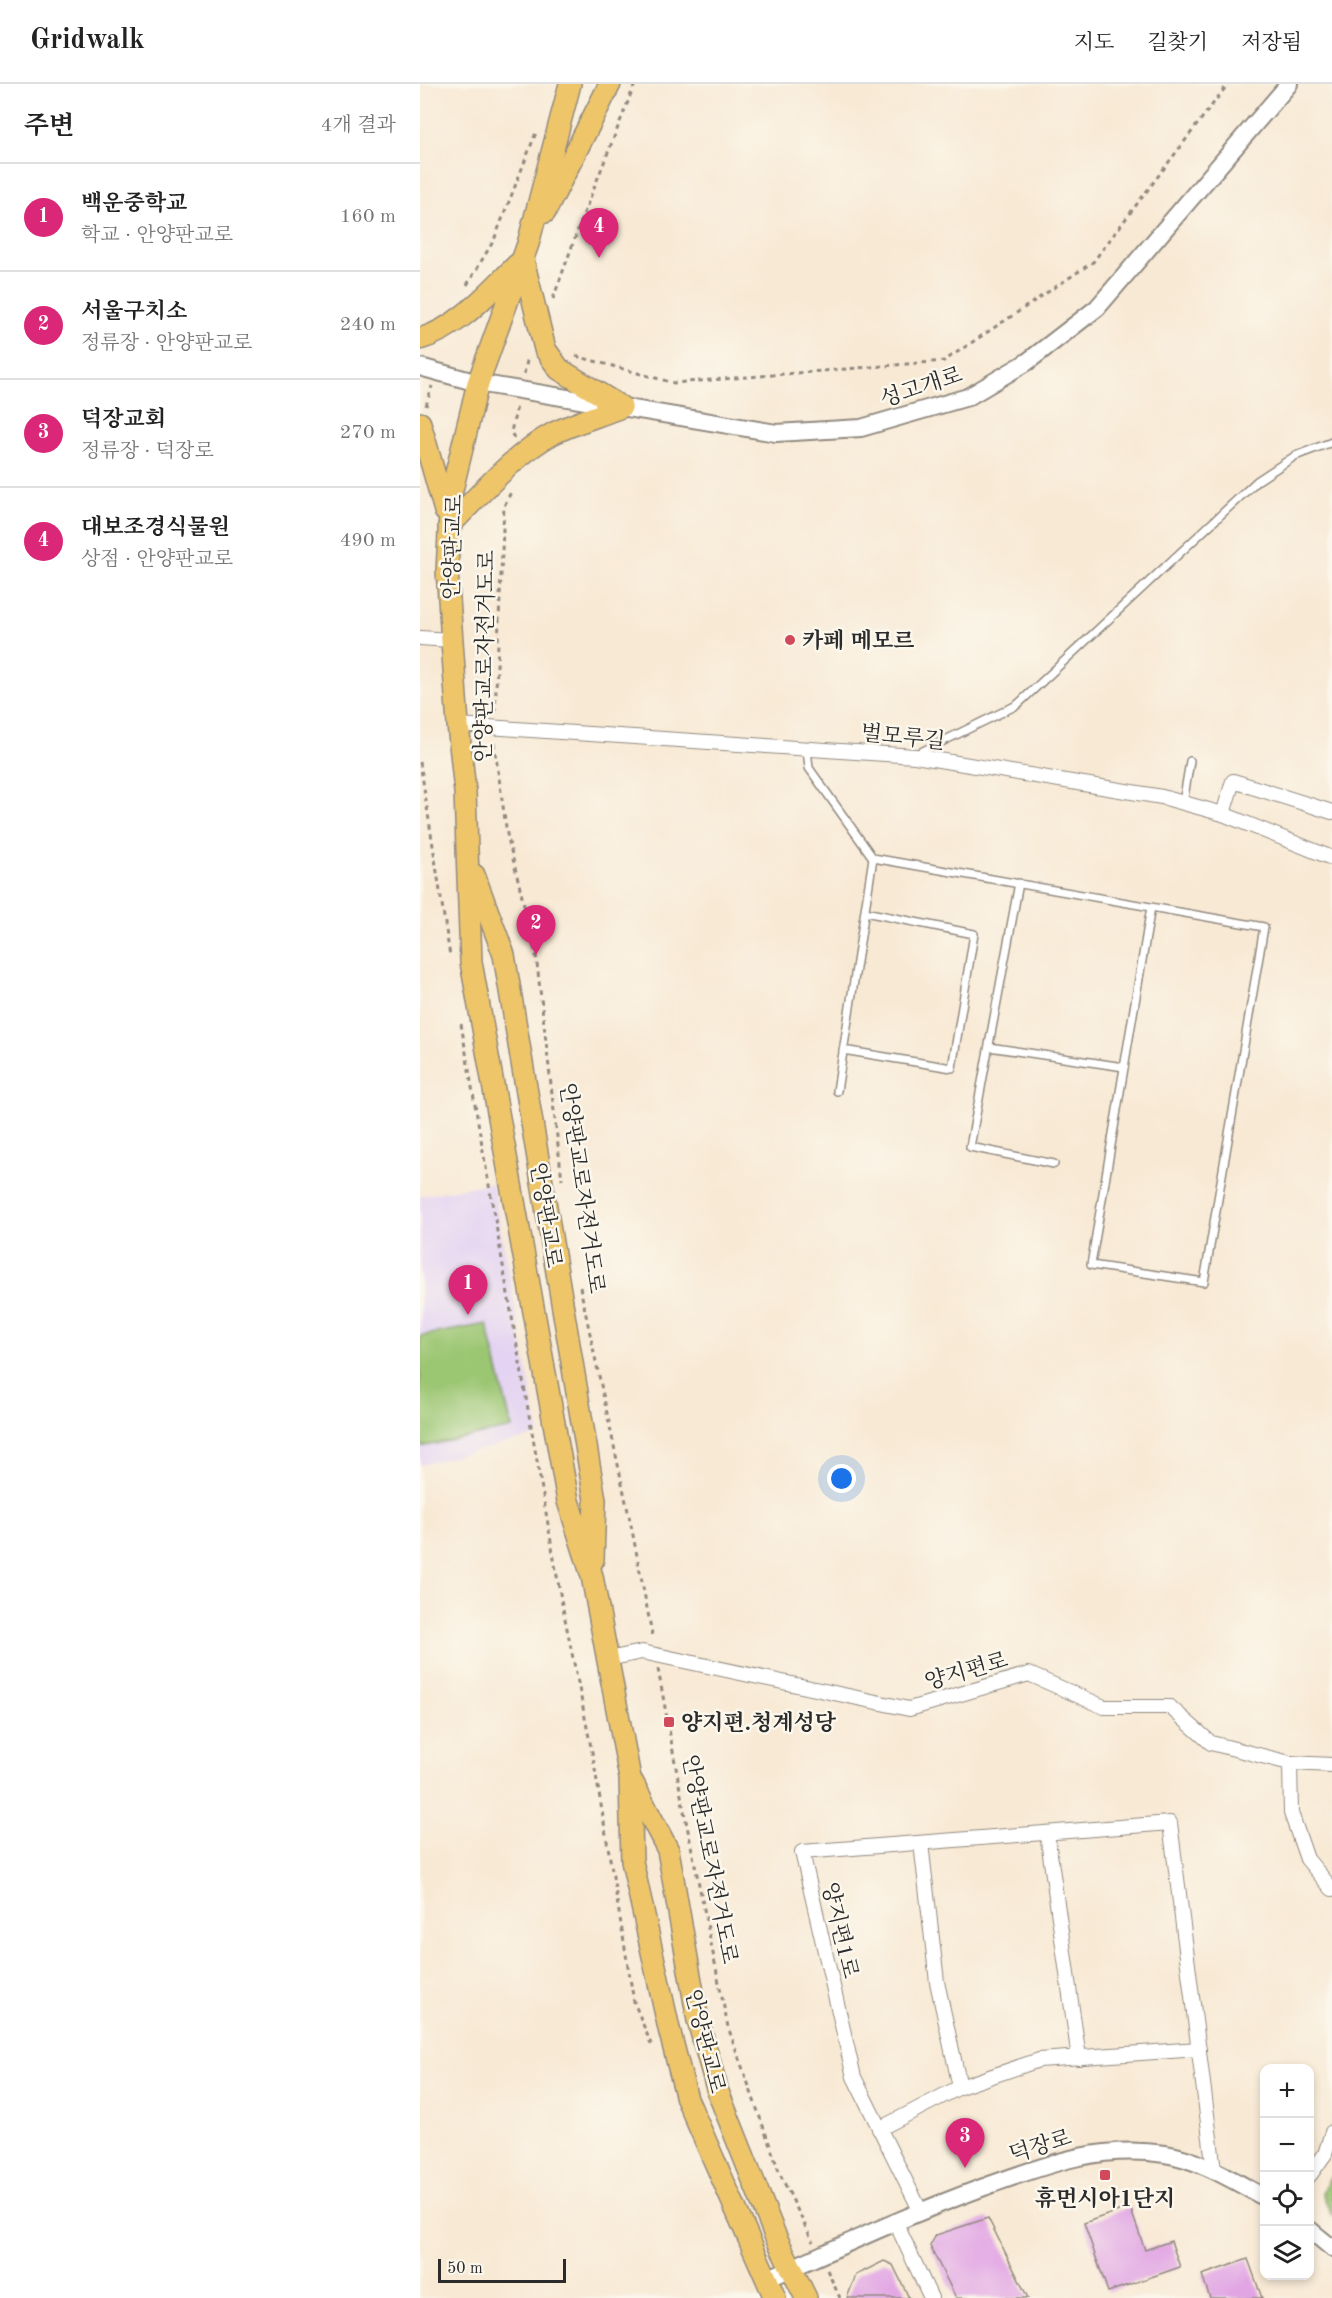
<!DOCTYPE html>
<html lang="ko">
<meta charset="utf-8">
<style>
:root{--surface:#fff;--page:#f2f2f2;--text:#222;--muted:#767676;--line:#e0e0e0;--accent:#db2777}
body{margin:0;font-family:"Old Standard TT","Noto Serif KR",serif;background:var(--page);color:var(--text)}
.controls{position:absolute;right:18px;bottom:18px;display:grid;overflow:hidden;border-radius:12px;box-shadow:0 3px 9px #0003}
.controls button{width:54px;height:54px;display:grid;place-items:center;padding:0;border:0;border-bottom:2px solid var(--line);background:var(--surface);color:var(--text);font:30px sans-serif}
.scale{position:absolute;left:18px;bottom:15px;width:128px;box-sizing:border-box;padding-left:6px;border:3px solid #2b2b2b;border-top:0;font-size:16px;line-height:21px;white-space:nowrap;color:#2b2b2b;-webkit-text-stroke:4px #fbf7ec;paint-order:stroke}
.you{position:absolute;left:422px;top:1395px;width:21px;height:21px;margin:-15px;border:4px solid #fff;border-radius:50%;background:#1a73e8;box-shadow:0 0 0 9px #1a73e833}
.badge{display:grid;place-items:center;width:39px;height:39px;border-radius:50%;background:var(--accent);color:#fff;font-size:20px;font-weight:700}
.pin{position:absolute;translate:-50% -50px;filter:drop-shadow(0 2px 3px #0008)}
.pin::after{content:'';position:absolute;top:32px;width:21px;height:18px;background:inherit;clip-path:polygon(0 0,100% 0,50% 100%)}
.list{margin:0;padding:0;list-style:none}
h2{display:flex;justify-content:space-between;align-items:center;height:78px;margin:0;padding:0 24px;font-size:26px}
h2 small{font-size:20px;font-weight:400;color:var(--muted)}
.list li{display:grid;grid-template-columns:39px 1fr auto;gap:18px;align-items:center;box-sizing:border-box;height:108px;padding:0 24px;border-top:2px solid var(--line)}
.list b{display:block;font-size:22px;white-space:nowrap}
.list p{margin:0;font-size:20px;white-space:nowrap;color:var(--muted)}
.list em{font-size:20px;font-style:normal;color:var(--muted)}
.icon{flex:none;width:33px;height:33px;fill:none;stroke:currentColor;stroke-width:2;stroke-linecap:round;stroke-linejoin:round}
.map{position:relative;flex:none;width:912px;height:2214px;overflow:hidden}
header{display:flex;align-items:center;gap:36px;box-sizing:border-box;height:84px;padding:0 30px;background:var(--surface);border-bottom:2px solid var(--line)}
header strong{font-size:28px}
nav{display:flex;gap:33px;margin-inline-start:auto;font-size:21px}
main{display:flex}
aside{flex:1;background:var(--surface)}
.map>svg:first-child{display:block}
.built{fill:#e4d3f2}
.green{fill:#9bc672;stroke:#63784e;stroke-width:1.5}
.building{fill:#e1a5e4}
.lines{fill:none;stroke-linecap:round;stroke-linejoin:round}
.service-casing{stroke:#928a80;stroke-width:10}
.minor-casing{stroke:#928a80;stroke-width:16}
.tertiary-casing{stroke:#928a80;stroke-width:20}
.primary-casing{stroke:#928a80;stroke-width:24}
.path{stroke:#928a80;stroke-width:3;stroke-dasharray:4.5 4.5;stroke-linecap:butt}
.service{stroke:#fff;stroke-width:7}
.minor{stroke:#fff;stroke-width:14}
.tertiary{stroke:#fff;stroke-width:16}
.primary{stroke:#eec569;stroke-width:21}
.poi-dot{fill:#d1495b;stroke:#fbf7ec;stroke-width:2}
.labels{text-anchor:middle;stroke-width:5;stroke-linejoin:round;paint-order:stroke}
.street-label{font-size:22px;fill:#2b2b2b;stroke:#fbf7ec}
.poi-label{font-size:22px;font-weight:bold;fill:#2b2b2b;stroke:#fbf7ec;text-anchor:start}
</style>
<header>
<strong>Gridwalk</strong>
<nav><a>지도</a><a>길찾기</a><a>저장됨</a></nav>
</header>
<main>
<aside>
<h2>주변<small>4개 결과</small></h2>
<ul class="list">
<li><span class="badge">1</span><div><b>백운중학교</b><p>학교 · 안양판교로</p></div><em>160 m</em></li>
<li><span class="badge">2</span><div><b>서울구치소</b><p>정류장 · 안양판교로</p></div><em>240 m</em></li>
<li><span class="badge">3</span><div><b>덕장교회</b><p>정류장 · 덕장로</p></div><em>270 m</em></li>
<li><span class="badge">4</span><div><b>대보조경식물원</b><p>상점 · 안양판교로</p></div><em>490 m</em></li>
</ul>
</aside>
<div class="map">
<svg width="912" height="2214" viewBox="0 0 912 2214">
<rect width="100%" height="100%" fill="#fbf7ec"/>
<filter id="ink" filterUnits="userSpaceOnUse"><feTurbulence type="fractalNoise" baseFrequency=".0167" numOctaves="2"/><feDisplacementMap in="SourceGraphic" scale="12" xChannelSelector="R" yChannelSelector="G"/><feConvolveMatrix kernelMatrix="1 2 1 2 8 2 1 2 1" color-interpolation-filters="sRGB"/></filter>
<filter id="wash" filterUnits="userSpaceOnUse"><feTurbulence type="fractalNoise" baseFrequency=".008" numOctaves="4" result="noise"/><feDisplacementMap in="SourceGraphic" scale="24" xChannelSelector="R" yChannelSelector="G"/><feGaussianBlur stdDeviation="1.35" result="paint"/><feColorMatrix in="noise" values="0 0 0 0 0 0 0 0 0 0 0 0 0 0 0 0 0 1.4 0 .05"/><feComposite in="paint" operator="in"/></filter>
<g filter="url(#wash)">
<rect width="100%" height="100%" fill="#f8e9d4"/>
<path class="built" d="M 72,1099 L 119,1351 L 0,1381 L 0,1112 Z"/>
<g class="green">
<path d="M 67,1240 L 92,1344 L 0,1363 L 0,1252 Z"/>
<path d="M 912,2091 L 912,2132 L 902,2108 Z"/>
</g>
<g id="blocks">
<g class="building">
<path d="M 710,2123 L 725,2166 L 751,2157 L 760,2183 L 688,2208 L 664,2139 Z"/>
<path d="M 568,2134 L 608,2214 L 536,2214 L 510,2162 L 516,2151 Z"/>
<path d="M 828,2175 L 842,2214 L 790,2214 L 782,2191 Z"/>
<path d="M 464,2177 L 473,2181 L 489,2214 L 427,2214 L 436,2191 Z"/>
</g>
</g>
</g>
<g filter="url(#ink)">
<use href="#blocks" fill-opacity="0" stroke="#928a80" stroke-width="1.5"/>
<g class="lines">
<defs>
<g id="service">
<path d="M 387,665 L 389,684 L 453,774 L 417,1007"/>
<path d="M 497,670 L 597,621 L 837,397 L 875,372 L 912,358"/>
<path d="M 763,719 L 770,677"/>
<path d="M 453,774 L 844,843 L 784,1198 L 671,1181 L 731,823"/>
<path d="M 599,799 L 550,1063 L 634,1080"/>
<path d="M 569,963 L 704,983"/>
<path d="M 423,966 L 532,984 L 554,850 L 445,828"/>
</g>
<g id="minor">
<path d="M 0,554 L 31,556"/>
<path d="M 38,641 L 495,672 L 742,713 L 803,730 L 912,774"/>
<path d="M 803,730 L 813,697 L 912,728"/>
<path d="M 188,1575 L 222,1568 L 489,1625 L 609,1590 L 684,1623 L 750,1623 L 791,1659 L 870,1679 L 871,1729 L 887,1775 L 912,1805"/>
<path d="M 870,1679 L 912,1681"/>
<path d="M 627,1749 L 659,1974"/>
<path d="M 501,1759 L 517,1898 L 540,2003"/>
<path d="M 459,2045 L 540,2003 L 619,1976 L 779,1965"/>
<path d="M 890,2091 L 905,2070 L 912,2048"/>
<path d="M 500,2126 L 434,1993 L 382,1768 L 750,1739 L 794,2086"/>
<path d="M 475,2137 L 511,2214"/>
</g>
<g id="tertiary">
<path d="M 0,283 L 58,299 L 356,349 L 441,344 L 548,313 L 607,278 L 677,224 L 869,0"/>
<path d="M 890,2146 L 912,2164"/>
<path d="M 347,2195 C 419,2163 490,2130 564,2103 C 626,2081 677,2060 745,2070 C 779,2075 814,2097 844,2113"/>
</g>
<g id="primary">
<path d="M 150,0 L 108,160 L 58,299 L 31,410 L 27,487 L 38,641 L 45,708 L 51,878 L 148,1417 L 172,1492 L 210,1694 L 212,1777 L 249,1945 L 267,2015 L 355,2214"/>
<path d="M 125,128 L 190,0"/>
<path d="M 103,176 L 125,265 L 139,285 L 201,323"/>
<path d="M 0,255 C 39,244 70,207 98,180"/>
<path d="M 0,339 L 25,427"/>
<path d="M 29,442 C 61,410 92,372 132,350 C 154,339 179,332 201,323"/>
<path d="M 54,791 L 84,871 L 175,1416 L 173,1476"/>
<path d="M 213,1699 L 248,1766 L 278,1937 L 298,2008 L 355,2151 L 386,2214"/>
</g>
</defs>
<use href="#service" class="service-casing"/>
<use href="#minor" class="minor-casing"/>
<use href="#tertiary" class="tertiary-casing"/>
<use href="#primary" class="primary-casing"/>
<g class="path">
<path d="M 47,201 L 74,156 L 117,46"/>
<path d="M 133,215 L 164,129 L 215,0"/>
<path d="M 156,272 L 254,299 L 524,277 L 673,178 L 808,0"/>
<path d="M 104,290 L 107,277 L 110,274"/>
<path d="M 6,322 L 12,302"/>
<path d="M 94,354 L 91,348 L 97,322"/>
<path d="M 75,628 L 84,422 L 92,406"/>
<path d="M 74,659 L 87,750 L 116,871 L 142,1096"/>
<path d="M 0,678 L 30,872"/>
<path d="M 41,940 L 141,1515 L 173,1673 L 214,1918 L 233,1965"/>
<path d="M 160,1203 L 212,1446 L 233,1555"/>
<path d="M 238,1585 L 263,1722 L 308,1943 L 360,2090 L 393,2158"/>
<path d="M 407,2186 L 420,2214"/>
</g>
<use href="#service" class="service"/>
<use href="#minor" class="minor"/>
<use href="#tertiary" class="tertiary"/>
<use href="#primary" class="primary"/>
</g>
</g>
<g class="poi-dot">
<circle cx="370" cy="556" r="6"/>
<rect x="243" y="1632" width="12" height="12" rx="3"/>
<rect x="679" y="2085" width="12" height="12" rx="3"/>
</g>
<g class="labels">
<g class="street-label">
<text transform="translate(501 302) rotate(-18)" y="8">성고개로</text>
<text transform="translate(32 463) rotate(-88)" y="8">안양판교로</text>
<text transform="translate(64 572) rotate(-89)" y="8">안양판교로자전거도로</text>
<text transform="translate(483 652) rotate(6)" y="8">벌모루길</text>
<text transform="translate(163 1104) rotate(82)" y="8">안양판교로자전거도로</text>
<text transform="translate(127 1131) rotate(81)" y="8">안양판교로</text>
<text transform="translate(546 1586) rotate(-16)" y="8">양지편로</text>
<text transform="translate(291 1775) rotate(79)" y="8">안양판교로자전거도로</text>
<text transform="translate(421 1846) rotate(77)" y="8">양지편1로</text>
<text transform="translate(286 1957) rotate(76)" y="8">안양판교로</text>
<text transform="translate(620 2061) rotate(-17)" y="8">덕장로</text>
</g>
<g class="poi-label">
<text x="382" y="564">카페 메모르</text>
<text x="261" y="1646">양지편.청계성당</text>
<text x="685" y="2122" text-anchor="middle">휴먼시아1단지</text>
</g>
</g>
</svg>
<div class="controls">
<button>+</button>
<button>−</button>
<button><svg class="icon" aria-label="locate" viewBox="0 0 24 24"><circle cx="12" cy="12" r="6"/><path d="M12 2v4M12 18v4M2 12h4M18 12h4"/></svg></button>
<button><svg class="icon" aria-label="layers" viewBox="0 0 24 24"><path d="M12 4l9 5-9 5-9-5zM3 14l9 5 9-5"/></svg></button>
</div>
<div class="scale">50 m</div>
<div class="you"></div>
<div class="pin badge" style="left:48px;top:1231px">1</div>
<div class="pin badge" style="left:116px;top:871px">2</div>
<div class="pin badge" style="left:545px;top:2084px">3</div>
<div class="pin badge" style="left:179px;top:174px">4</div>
</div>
</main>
